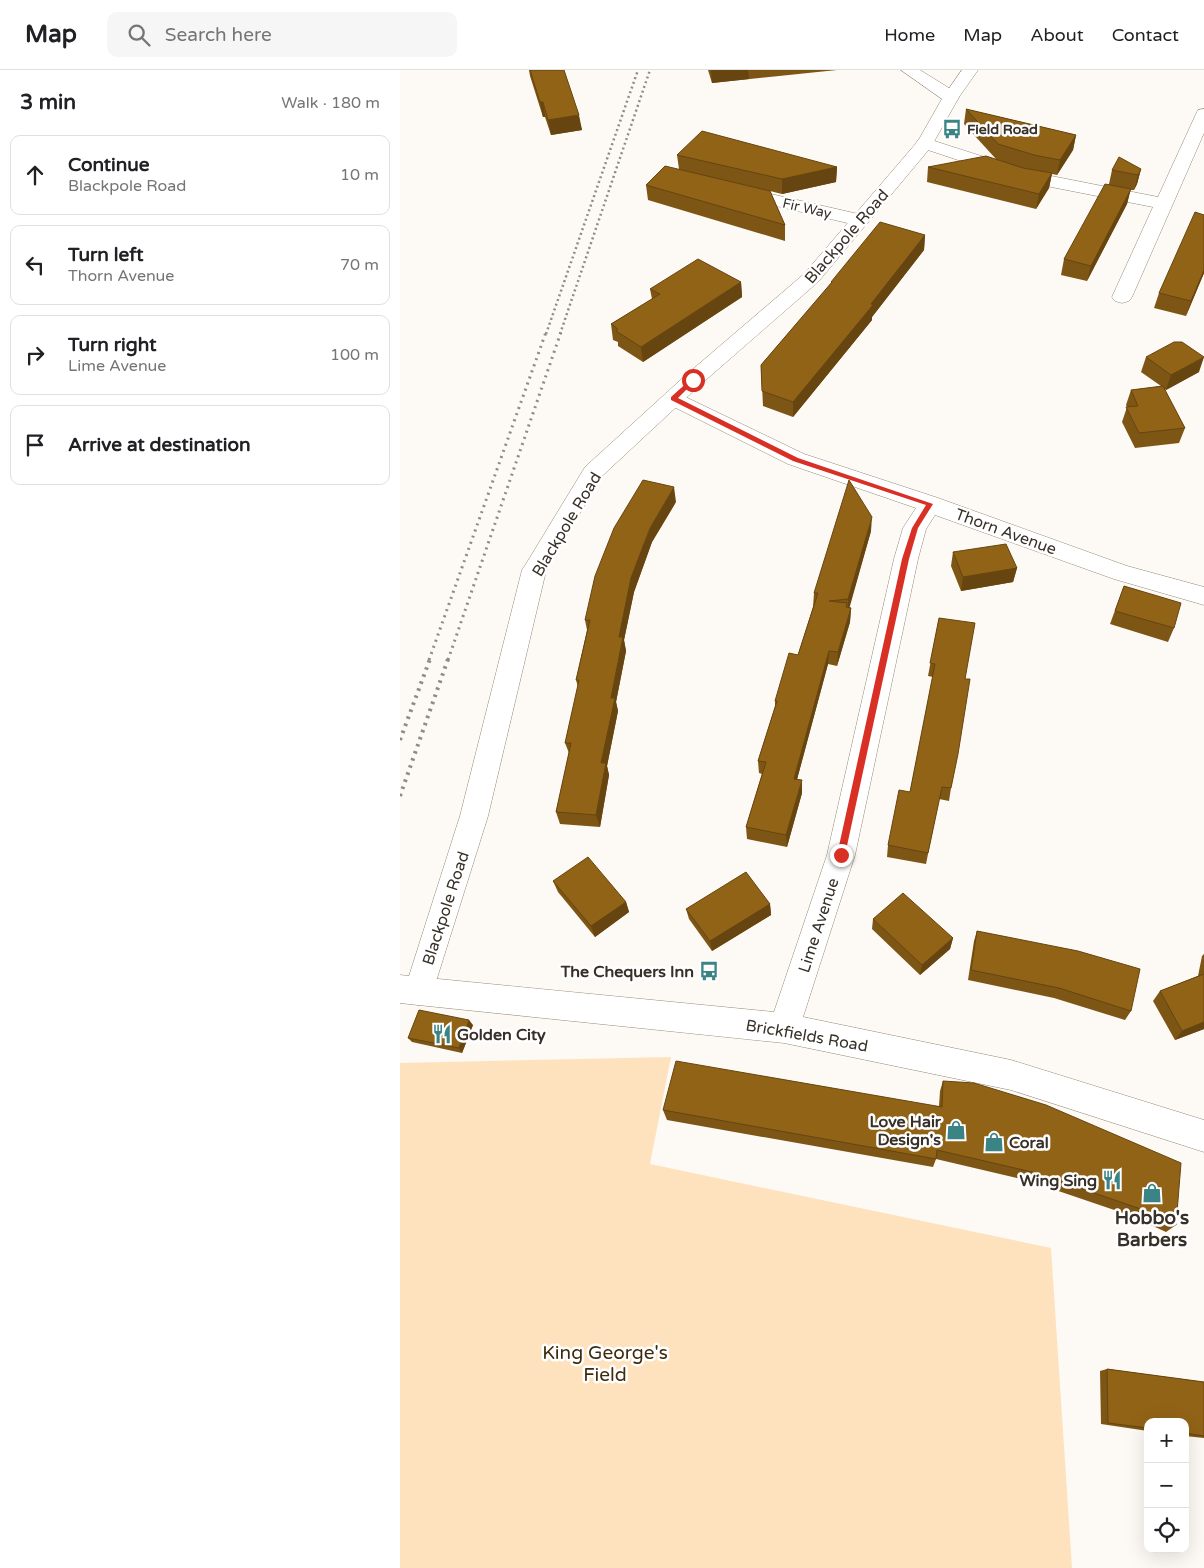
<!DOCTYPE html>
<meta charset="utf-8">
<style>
:root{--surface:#fff;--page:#f6f6f6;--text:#202124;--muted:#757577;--line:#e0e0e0}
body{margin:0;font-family:"Varela Round",sans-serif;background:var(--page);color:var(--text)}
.controls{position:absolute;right:15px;bottom:15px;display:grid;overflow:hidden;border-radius:10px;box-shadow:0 5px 20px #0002}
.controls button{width:45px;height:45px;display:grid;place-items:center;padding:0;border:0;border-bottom:1px solid var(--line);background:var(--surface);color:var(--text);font:25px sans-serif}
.stop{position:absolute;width:15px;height:15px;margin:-11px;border:4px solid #d93025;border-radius:50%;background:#fff}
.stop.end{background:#d93025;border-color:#fff;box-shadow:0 1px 5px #0008}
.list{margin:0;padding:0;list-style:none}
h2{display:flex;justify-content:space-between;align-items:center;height:65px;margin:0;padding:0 20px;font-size:21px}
h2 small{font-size:16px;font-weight:400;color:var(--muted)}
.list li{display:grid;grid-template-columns:32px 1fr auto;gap:15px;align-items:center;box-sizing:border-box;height:80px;margin:0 10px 10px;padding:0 10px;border:1px solid var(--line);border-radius:10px}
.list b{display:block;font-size:19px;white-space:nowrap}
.list p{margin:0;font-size:16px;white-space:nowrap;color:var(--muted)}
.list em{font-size:16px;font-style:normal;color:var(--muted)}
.icon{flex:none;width:28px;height:28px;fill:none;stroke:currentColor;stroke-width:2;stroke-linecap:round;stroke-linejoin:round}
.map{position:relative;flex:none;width:804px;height:1498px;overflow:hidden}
header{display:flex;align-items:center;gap:30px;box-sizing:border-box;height:70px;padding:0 25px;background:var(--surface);border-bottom:1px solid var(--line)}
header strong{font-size:24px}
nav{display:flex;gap:28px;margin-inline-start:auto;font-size:18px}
.search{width:350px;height:45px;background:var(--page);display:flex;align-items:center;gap:12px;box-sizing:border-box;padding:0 18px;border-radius:10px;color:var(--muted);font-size:19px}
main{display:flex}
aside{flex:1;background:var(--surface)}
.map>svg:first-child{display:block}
.green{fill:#fee2bd}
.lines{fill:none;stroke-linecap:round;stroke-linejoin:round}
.minor-casing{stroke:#978874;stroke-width:1}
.major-casing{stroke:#978874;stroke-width:1}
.minor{fill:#fff;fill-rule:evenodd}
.major{fill:#fff;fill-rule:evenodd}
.rail-far2{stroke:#908b85;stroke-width:2.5;stroke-dasharray:2 3;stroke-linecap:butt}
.rail-far1{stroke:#908b85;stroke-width:3;stroke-dasharray:2 4.5;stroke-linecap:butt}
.rail{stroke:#908b85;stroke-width:4;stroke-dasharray:2.5 5;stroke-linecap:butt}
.wall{fill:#7d5514}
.shaded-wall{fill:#664510}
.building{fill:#916317;stroke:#664510}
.route{fill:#d93025}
.labels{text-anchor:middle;stroke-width:5;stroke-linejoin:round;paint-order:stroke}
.far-poi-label{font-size:14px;font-weight:bold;fill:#373028;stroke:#fff;text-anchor:start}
.far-street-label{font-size:14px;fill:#373028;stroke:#fff}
.street-label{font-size:16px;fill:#373028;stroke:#fff}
.poi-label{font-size:16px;font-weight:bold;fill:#373028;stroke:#fff;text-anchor:end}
.near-poi-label{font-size:19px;font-weight:bold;fill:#373028;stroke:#fff}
.near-park-label{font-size:19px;fill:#3f2a0b;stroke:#fff}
</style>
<header>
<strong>Map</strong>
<div class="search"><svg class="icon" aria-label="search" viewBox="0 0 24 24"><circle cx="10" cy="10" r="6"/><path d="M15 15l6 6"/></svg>Search here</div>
<nav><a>Home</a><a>Map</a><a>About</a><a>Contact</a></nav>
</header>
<main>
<aside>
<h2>3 min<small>Walk · 180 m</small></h2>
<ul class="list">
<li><svg class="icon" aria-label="ahead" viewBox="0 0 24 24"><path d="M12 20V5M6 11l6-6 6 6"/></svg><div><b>Continue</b><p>Blackpole Road</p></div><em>10 m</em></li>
<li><svg class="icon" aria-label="left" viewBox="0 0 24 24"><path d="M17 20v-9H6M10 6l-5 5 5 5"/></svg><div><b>Turn left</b><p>Thorn Avenue</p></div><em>70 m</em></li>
<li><svg class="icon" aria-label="right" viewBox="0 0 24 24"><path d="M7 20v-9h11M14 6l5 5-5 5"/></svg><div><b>Turn right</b><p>Lime Avenue</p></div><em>100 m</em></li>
<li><svg class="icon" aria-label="arrive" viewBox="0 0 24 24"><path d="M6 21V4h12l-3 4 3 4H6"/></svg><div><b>Arrive at destination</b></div></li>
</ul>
</aside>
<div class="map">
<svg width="804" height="1498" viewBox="0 0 804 1498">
<rect width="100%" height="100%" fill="#fdf9f5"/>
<path class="green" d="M 271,987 L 250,1094 L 651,1178 L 672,1498 L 0,1498 L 0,993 Z"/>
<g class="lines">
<defs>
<g id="minor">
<path d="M 501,0 L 520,0 L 557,23 L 559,27 L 557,31 L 545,31 Z"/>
<path d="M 804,39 L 804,63 L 732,227 L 729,231 L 722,233 L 715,231 L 712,227 L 753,137 L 621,111 L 519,77 L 516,73 L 519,69 L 525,68 L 631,102 L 758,127 L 796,44 L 798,40 Z"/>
<path d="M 336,116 L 467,146 L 469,150 L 467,154 L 460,156 L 330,125 L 327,121 L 330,117 Z"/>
<path d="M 273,321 L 404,384 L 538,428 L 727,496 L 804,517 L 804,535 L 714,509 L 535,445 L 526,459 L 518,489 L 455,785 L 403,947 L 611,990 L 804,1050 L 804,1082 L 611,1020 L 384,973 L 18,935 L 7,931 L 3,921 L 7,911 L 18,907 L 374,942 L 427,785 L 494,489 L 503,458 L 516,438 L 388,394 L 266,333 L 262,328 L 266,323 Z"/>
</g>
<path id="major" d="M 562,0 L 578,0 L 559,27 L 531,77 L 418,212 L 300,315 L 201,407 L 146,501 L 88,746 L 33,921 L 29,931 L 18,935 L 0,933 L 0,905 L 9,906 L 10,903 L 60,746 L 122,500 L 126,494 L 185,397 L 286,305 L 404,204 L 518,71 L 543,27 Z"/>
</defs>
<use href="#minor" class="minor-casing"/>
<use href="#major" class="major-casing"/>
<use href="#minor" class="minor"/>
<use href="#major" class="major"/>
<g class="rail-far2">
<path d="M 146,264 L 238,0"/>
<path d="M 160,264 L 250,0"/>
</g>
<g class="rail-far1">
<path d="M 29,590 L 146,262"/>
<path d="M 48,590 L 161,262"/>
</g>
<g class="rail">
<path d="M 0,670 L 30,589"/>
<path d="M 0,726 L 48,589"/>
</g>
</g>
<g class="wall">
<path d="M 129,0 L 164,0 L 182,60 L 151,65 L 145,47 L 143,47 L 130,6 Z"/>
<path d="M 308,0 L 437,0 L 312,13 Z"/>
<path d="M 566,39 L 676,65 L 673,80 L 657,105 L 652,104 L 649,118 L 636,139 L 527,112 L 528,97 L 596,89 L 564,54 Z"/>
<path d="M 277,85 L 437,97 L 436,112 L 382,124 L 370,121 L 385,155 L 385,171 L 248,130 L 246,115 L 279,99 Z"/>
<path d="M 741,99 L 737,114 L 734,120 L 730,120 L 727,134 L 687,211 L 661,205 L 664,189 L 709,114 L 712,100 Z"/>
<path d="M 804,145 L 804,203 L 786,246 L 754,238 L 759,223 Z"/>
<path d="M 525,165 L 524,180 L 472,247 L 472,250 L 393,347 L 363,336 L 361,295 L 431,214 L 431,212 Z"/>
<path d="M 341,212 L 342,227 L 243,292 L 218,276 L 218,272 L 213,270 L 211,254 L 252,229 L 250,219 Z"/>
<path d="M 746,287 L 799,302 L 766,320 L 764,319 L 785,358 L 779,373 L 735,378 L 722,352 L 727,337 L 726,335 L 731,320 L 761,316 L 741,302 Z"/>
<path d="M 276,432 L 252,472 L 234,522 L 224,570 L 226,581 L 216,632 L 218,641 L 207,696 L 209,705 L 200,757 L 160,754 L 156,742 L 169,683 L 165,673 L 178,617 L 176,610 L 187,560 L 185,550 Z"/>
<path d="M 471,461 L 449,537 L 451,538 L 450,552 L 437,596 L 428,594 L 397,709 L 402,723 L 387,777 L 347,769 L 346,757 L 362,704 L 359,703 L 358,691 L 375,637 L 375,631 L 398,585 L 413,537 L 414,523 Z"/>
<path d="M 553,482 L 617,498 L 613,512 L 561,521 L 551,496 Z"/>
<path d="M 724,516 L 774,558 L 768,572 L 710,554 Z"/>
<path d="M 539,548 L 565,609 L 551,718 L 549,731 L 539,729 L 526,794 L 487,787 L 488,775 L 510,722 L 533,607 L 528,606 Z"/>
<path d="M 153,811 L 226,832 L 229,842 L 195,867 L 158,822 Z"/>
<path d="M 370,834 L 371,845 L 312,881 L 289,849 L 286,839 Z"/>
<path d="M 473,849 L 553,868 L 550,879 L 520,905 L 472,859 Z"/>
<path d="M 577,861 L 731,941 L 725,950 L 654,928 L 568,910 L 574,871 Z"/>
<path d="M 804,884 L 804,959 L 775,970 L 753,931 L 760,921 L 798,906 L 802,886 Z"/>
<path d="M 73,955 L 62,983 L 12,972 L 8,968 Z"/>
<path d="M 543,1011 L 776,1155 L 766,1162 L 729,1145 L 626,1110 L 536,1089 L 533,1097 L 267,1050 L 263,1040 L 539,1036 L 540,1021 Z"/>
<path d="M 707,1299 L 804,1312 L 804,1368 L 785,1366 L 785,1352 L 748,1352 L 748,1361 L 701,1354 L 700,1301 Z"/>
</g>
<g class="shaded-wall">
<path d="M 311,0 L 348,0 L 349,9 L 312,13 Z"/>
<path d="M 140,32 L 143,32 L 145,47 L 143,47 Z"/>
<path d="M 179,45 L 182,60 L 151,65 L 148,50 Z"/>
<path d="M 676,65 L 673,80 L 657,105 L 660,90 Z"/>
<path d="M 437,97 L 436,112 L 382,124 L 382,109 Z"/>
<path d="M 741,99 L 737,114 L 734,120 L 738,105 Z"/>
<path d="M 652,103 L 649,118 L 636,139 L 639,124 Z"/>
<path d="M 731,119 L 727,134 L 687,211 L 691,196 Z"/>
<path d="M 525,165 L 524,180 L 472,247 L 472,250 L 393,347 L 393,332 Z"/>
<path d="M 804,200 L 804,203 L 786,246 L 791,231 Z"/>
<path d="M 341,212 L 342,227 L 243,292 L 241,277 Z"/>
<path d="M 804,287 L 799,302 L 766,320 L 771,305 Z"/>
<path d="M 274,417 L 276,432 L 252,472 L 234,522 L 224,570 L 226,581 L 216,632 L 218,641 L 207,696 L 209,705 L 200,757 L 196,745 L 201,693 L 219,567 L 231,508 L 250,458 Z"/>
<path d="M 472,447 L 471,461 L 448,543 L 448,529 Z"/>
<path d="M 617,498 L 613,512 L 561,521 L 563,507 Z"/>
<path d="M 451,538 L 450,552 L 437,596 L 438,582 Z"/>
<path d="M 429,581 L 428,594 L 394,721 L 394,709 Z"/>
<path d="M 402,710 L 402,723 L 387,777 L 386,765 Z"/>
<path d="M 226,832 L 229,842 L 195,867 L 191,856 Z"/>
<path d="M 370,834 L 371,845 L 312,881 L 310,871 Z"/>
<path d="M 553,868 L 550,879 L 520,905 L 522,895 Z"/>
<path d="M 69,950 L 73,955 L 62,983 L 59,978 Z"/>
<path d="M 804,952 L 804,959 L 775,970 L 782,961 Z"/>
</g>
<g class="building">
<path d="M 130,0 L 164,0 L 179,45 L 148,50 L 143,32 L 140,32 Z"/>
<path d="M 566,39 L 676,65 L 660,90 L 634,85 L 598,74 Z"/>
<path d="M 302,61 L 437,97 L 382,109 L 277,85 Z"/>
<path d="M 586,86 L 623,98 L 652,103 L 639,124 L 528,97 Z"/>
<path d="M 719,87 L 741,99 L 738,105 L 712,100 Z"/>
<path d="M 265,96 L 370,121 L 385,155 L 246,115 Z"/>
<path d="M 705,114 L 731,119 L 691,196 L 664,189 Z"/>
<path d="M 795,142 L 804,145 L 804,200 L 791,231 L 759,223 Z"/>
<path d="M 480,152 L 525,165 L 471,234 L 473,235 L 393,332 L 362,321 L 361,295 L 432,212 L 431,212 Z"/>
<path d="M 298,189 L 341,212 L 241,277 L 216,261 L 218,259 L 211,254 L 260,224 L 250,219 Z"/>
<path d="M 774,272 L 782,272 L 804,287 L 771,305 L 746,287 Z"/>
<path d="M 763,316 L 785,358 L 739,363 L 726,337 L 738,336 L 731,320 Z"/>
<path d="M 243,410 L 274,417 L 250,458 L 231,508 L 219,567 L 223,567 L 211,628 L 215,628 L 201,693 L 206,693 L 196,745 L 156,742 L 171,673 L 165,673 L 179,610 L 176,610 L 190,550 L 185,550 L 195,506 L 214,458 Z"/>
<path d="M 449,410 L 472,447 L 448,529 L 429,531 L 447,533 L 446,537 L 451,538 L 438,582 L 429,581 L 394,709 L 402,710 L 386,765 L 346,757 L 366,692 L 358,691 L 377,631 L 375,631 L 389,583 L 398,585 L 418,523 L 414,523 Z"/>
<path d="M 606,474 L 617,498 L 563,507 L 553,482 Z"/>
<path d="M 724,516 L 781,533 L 774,558 L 715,541 Z"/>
<path d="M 539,548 L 575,553 L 565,609 L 570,609 L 558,684 L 551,718 L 542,717 L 528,783 L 488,775 L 499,720 L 510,722 L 535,594 L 530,593 Z"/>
<path d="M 188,787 L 226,832 L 191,856 L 153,811 Z"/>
<path d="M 346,802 L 370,834 L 310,871 L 286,839 Z"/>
<path d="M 503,823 L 553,868 L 522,895 L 473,849 Z"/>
<path d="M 577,861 L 678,881 L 740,899 L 731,941 L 659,918 L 571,900 Z"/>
<path d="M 804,904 L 804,952 L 782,961 L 760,921 Z"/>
<path d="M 19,940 L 69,950 L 59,978 L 8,968 Z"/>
<path d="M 276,991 L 542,1037 L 543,1011 L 574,1013 L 646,1035 L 781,1093 L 776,1155 L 738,1138 L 632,1102 L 537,1080 L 536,1089 L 263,1040 Z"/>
<path d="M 707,1299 L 804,1312 L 804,1366 L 785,1363 L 785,1352 L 748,1352 L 748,1358 L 708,1353 Z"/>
</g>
<path class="route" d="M 291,309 L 296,310 L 278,328 L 398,388 L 533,434 L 518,458 L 509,489 L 445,785 L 441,788 L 437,785 L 502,489 L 512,458 L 526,435 L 393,391 L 271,330 L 271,327 Z"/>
<defs>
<symbol id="bus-bare" viewBox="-9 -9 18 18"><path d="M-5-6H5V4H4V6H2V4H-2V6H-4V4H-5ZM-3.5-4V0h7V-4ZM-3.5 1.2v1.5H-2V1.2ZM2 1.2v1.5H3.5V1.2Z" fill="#3b8486" stroke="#fff" stroke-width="2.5" paint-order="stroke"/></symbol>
<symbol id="restaurant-bare" viewBox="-9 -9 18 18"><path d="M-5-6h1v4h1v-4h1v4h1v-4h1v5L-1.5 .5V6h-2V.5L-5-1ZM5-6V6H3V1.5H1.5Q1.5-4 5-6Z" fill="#3b8486" stroke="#fff" stroke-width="2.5" paint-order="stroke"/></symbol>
<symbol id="shop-bare" viewBox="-9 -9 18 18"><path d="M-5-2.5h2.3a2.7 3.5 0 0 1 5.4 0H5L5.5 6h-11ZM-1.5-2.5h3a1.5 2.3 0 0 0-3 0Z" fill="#3b8486" stroke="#fff" stroke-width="2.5" paint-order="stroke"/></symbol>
</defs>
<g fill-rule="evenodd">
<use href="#bus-bare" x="538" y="45" width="28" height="28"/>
<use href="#bus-bare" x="295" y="887" width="28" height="28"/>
<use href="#restaurant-bare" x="28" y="950" width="28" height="28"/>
<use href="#shop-bare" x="542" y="1046" width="28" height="28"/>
<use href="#shop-bare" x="580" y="1058" width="28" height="28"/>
<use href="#restaurant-bare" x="698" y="1096" width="28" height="28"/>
<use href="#shop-bare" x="738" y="1109" width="28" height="28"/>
</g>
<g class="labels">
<g class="far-poi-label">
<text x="567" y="64">Field Road</text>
</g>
<g class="far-street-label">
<text transform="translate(407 138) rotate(13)" y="5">Fir Way</text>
</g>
<g class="street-label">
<text transform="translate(446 166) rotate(-49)" y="6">Blackpole Road</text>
<text transform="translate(166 454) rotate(-59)" y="6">Blackpole Road</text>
<text transform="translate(606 461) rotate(20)" y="6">Thorn Avenue</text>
<text transform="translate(45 838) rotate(-72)" y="6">Blackpole Road</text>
<text transform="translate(418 855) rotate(-72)" y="6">Lime Avenue</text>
<text transform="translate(407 965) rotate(10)" y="6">Brickfields Road</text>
</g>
<g class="poi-label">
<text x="294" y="907">The Chequers Inn</text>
<text x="57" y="970" text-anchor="start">Golden City</text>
<text x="541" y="1057">Love Hair<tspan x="541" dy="18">Design's</tspan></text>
<text x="609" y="1078" text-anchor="start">Coral</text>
<text x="697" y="1116">Wing Sing</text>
</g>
<g class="near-poi-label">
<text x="752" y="1154">Hobbo's<tspan x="752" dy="22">Barbers</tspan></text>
</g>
<g class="near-park-label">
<text x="205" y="1289">King George's<tspan x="205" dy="22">Field</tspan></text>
</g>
</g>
</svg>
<div class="controls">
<button>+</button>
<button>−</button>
<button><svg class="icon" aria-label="locate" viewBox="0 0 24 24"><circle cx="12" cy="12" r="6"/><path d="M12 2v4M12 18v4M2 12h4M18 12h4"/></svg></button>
</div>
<div class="stop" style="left:293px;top:310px"></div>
<div class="stop end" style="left:441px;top:785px"></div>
</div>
</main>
